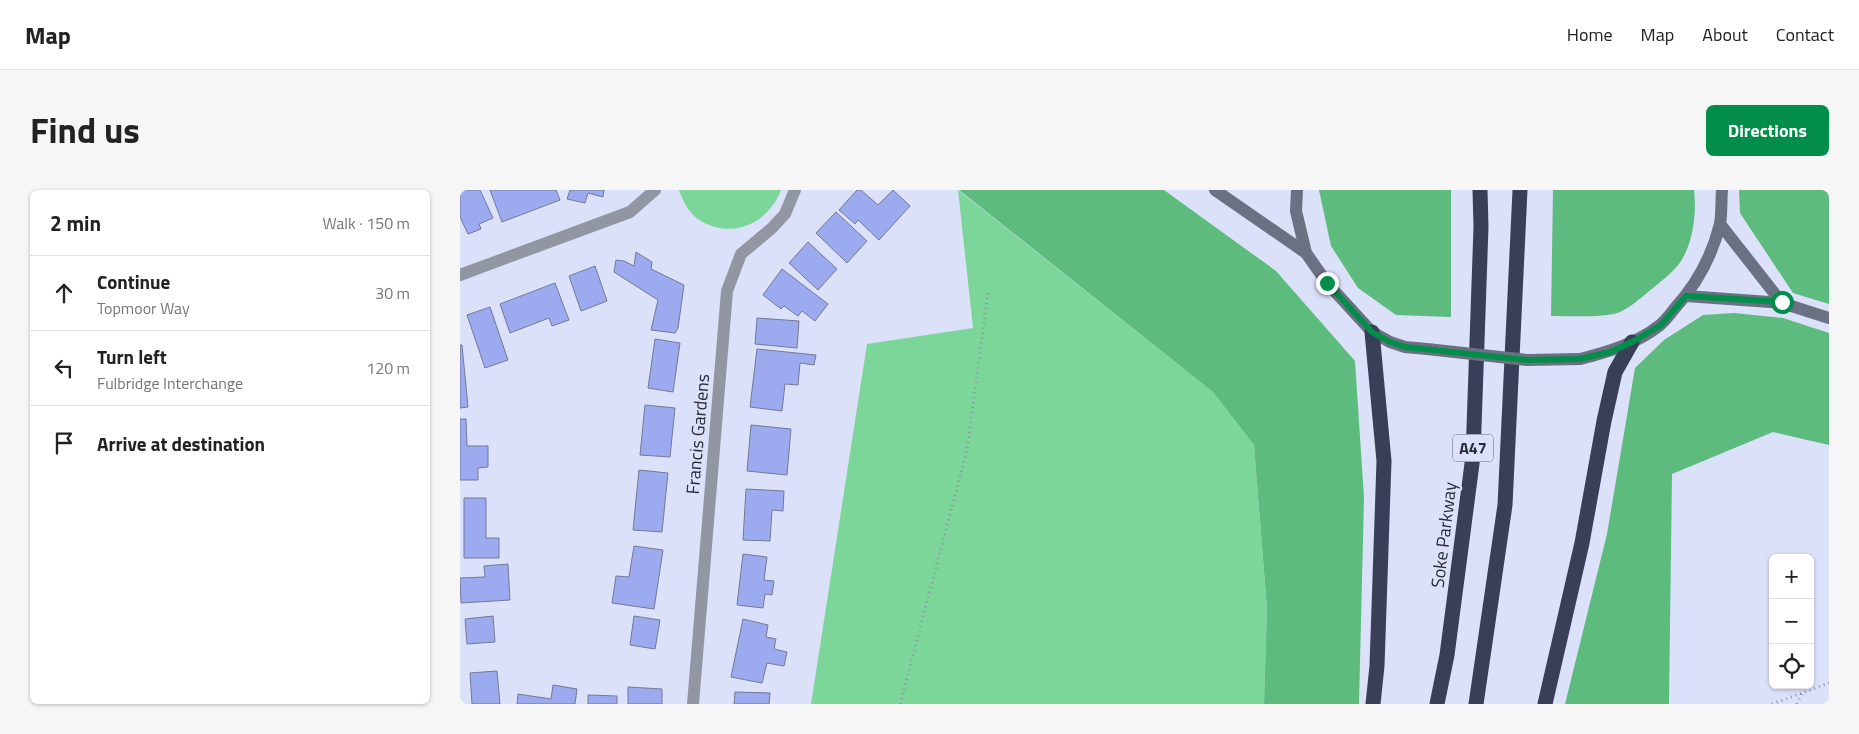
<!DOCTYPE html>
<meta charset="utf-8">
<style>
:root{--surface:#fff;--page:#f6f6f6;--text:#222;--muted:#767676;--line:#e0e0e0;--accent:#038d4b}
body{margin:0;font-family:"Titillium Web",sans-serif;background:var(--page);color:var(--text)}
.controls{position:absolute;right:15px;bottom:15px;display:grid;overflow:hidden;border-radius:8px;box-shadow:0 1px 4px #0004}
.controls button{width:45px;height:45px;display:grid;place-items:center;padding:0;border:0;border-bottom:1px solid var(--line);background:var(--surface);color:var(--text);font:25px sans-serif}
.stop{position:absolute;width:15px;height:15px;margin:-11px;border:4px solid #038d4b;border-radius:50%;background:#fff}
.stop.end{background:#038d4b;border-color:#fff;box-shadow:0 1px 5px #0008}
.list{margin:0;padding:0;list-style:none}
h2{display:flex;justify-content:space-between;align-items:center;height:65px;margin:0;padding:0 20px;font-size:21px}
h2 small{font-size:16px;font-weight:400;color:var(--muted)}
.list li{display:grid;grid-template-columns:32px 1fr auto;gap:15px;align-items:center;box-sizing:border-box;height:75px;padding:0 20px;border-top:1px solid var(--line)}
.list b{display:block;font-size:19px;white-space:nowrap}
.list p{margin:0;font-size:16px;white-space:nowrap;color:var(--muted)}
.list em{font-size:16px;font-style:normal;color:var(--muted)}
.icon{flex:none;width:28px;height:28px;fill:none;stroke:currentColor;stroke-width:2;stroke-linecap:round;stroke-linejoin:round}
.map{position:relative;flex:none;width:1369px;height:514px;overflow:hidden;border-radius:8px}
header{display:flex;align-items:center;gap:30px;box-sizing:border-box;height:70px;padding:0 25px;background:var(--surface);border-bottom:1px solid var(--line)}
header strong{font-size:24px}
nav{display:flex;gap:28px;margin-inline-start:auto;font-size:18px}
.intro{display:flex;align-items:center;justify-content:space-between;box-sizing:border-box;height:120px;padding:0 30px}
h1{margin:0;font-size:35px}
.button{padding:12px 22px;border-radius:8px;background:var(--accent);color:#fff;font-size:18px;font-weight:700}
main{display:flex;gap:30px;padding:0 30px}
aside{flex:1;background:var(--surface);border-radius:8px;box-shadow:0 1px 4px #0004}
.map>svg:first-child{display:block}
.green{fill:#7cd599}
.forest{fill:#5cbb7d}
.building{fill:#9caaf0;stroke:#737995}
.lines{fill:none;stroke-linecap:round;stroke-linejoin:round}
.path{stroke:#9094a7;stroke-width:3;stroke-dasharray:1 4;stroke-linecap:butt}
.street{stroke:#9295a2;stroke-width:12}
.secondary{stroke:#6b7082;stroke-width:12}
.highway{stroke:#3a3f58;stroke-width:15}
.secondary-bridge{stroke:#6b7082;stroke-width:12}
.route{stroke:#038d4b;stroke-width:6}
.labels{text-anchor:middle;stroke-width:4.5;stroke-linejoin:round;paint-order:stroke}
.shield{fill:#dce1fa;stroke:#5f6272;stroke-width:1}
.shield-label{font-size:16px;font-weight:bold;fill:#292c37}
.street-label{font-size:18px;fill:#292c37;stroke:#dce1fa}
</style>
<header>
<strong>Map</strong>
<nav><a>Home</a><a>Map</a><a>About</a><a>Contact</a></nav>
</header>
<div class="intro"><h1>Find us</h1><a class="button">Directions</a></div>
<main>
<aside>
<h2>2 min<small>Walk · 150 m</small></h2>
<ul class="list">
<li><svg class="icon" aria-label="ahead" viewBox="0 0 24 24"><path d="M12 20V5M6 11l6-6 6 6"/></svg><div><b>Continue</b><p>Topmoor Way</p></div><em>30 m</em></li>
<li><svg class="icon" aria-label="left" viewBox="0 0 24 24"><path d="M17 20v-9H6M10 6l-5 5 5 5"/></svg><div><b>Turn left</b><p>Fulbridge Interchange</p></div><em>120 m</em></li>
<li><svg class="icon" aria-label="arrive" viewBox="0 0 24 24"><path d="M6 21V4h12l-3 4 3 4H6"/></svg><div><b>Arrive at destination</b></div></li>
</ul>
</aside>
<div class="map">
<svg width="1369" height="514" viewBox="0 0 1369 514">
<rect width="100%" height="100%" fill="#dce1fa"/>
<g class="green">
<path d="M 219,0 L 321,0 C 308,34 270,51 238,29 C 228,22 223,11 219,0 Z"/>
<path d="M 498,0 L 753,202 L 794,255 L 807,419 L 804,514 L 351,514 L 407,154 L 513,138 Z"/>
</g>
<g class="forest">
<path d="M 499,0 L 704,0 L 816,81 L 895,171 L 904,308 L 899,514 L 804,514 L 807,419 L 794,255 L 753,202 Z"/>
<path d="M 859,0 L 991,0 L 991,127 L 936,125 L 898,98 L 871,56 Z"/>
<path d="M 1093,0 L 1234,0 C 1237,23 1233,55 1219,74 C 1210,85 1199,93 1188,102 C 1180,109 1169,118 1160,122 C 1145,128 1108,126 1091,126 Z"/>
<path d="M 1279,0 L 1369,0 L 1369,114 L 1333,103 L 1280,23 Z"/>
<path d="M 1274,123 L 1323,128 L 1369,143 L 1369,255 L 1313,242 L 1212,284 L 1209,514 L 1105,514 L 1147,344 L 1175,178 L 1204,150 L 1243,125 Z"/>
</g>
<g class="building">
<path d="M 4,0 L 20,0 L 33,28 L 19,34 L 21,39 L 8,44 L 0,27 L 0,2 Z"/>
<path d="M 30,0 L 96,0 L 100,10 L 42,32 Z"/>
<path d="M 110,0 L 144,0 L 143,7 L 128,3 L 125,13 L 107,9 Z"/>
<path d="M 397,0 L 401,0 L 418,15 L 433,0 L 450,16 L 419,50 L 398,30 L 395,34 L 379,20 Z"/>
<path d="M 376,22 L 407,51 L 387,73 L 356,43 Z"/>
<path d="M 348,52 L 377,79 L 358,100 L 329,73 Z"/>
<path d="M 176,62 L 192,72 L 191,79 L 224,95 L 218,138 L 215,143 L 191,140 L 198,110 L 154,82 L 156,70 L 164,71 L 174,76 Z"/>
<path d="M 135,76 L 147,111 L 121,121 L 109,86 Z"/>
<path d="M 322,79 L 368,114 L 355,131 L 342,121 L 338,126 L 324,116 L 321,119 L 303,105 Z"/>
<path d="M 95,93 L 109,130 L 92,136 L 89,128 L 50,143 L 40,114 Z"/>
<path d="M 30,117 L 48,170 L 25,178 L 7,125 Z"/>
<path d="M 297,128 L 339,131 L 337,158 L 295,154 Z"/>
<path d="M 195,149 L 220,153 L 213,202 L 188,198 Z"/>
<path d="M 0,155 L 2,155 L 8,217 L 0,218 Z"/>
<path d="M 297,159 L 356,165 L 354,175 L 340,173 L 338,195 L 325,194 L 322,221 L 290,217 Z"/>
<path d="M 185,215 L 215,218 L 210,267 L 180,265 Z"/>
<path d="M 0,229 L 6,229 L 7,256 L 28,256 L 28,277 L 18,278 L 18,290 L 0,290 Z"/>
<path d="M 291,235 L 331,239 L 327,285 L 287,281 Z"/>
<path d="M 179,280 L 208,283 L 202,342 L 173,340 Z"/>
<path d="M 286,299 L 324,301 L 323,321 L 312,320 L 310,351 L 283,350 Z"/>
<path d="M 4,308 L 26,308 L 26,348 L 39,348 L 39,368 L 4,368 Z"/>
<path d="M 174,356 L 203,360 L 194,419 L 152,413 L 156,386 L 169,387 Z"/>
<path d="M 283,364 L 307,367 L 304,390 L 314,391 L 312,405 L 305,404 L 303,418 L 277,415 Z"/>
<path d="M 48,374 L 50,410 L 1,413 L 0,388 L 25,387 L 24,376 Z"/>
<path d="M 33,426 L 35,452 L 7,454 L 5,429 Z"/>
<path d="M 174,426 L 200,430 L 195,459 L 170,455 Z"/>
<path d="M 283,429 L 308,435 L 306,447 L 316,449 L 314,459 L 327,462 L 324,476 L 307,473 L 302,493 L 271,487 Z"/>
<path d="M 37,481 L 40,514 L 12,514 L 10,483 Z"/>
<path d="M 93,495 L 117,499 L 115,514 L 57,514 L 58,504 L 91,509 Z"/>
<path d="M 168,497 L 202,499 L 202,514 L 168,514 Z"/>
<path d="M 275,502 L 310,503 L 309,514 L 274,514 Z"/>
<path d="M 128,505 L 157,506 L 157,514 L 128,514 Z"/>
</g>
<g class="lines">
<g class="path">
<path d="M 440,514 L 507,260 L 528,102"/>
<path d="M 1312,514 L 1369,493"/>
<path d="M 1337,514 L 1342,503"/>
</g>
<g class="street">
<path d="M 0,85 L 170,22 L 195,0"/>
<path d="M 233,514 L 267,101 L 281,64 L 312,38 L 325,24 L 335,0"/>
</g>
<g class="secondary">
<path d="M 755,0 L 846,63"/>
<path d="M 837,0 L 836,21 L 846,63 L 867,93 L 912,142 L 930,152 L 945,157 L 967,159"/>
<path d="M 1260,34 L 1322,113"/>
<path d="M 1226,106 L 1322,113 L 1369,128"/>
<path d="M 1120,169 C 1148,162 1178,153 1200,135 C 1206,130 1211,123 1215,118 C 1237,94 1252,66 1260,34 C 1262,23 1261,11 1262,0"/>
</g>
<g class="highway">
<path d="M 912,142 L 924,271 L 917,476 L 913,514"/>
<path d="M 977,514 L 987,465 L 1013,266 L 1021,37 L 1020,0"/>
<path d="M 1016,514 L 1045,315 L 1060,0"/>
<path d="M 1085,514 L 1122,353 L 1144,231 L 1155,182 L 1172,152"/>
</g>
<path class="secondary-bridge" d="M 967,159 L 1067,170 L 1120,169"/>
</g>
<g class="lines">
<path class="route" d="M 867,93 L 912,142 L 930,152 L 945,157 L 1067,170 L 1120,169 L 1150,162 L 1172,152 L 1201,135 L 1226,106 L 1322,112"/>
</g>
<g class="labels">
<rect class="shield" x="993" y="244.5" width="40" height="27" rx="4"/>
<g class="shield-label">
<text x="1013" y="264">A47</text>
</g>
<g class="street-label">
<text transform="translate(238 244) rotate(-85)" y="6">Francis Gardens</text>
<text transform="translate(984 345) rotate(-83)" y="6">Soke Parkway</text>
</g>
</g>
</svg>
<div class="controls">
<button>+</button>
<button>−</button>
<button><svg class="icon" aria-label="locate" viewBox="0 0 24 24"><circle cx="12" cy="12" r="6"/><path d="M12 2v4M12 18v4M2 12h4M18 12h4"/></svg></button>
</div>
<div class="stop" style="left:1322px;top:112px"></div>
<div class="stop end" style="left:867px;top:93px"></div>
</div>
</main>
